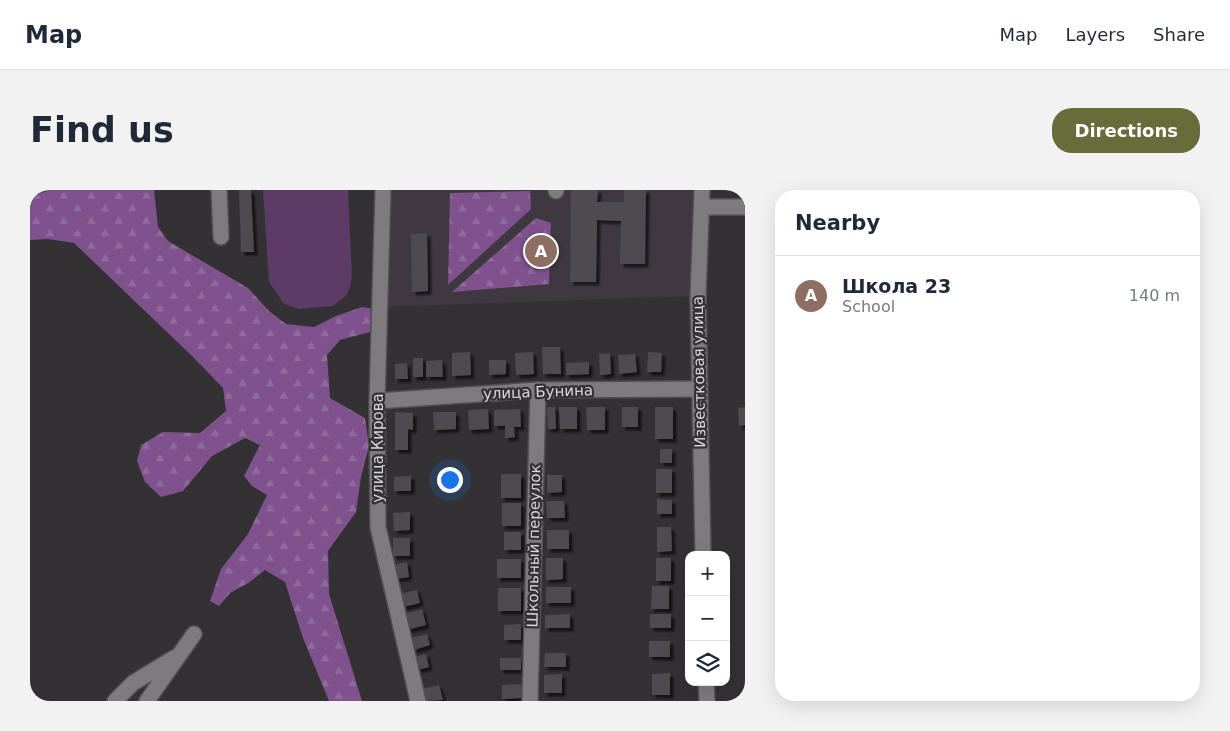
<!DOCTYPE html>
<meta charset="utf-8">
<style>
:root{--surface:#fff;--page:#f2f2f3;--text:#1f2937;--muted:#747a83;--line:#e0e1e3;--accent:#676c3b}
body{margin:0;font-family:"DejaVu Sans",sans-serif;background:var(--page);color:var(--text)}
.controls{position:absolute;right:15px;bottom:15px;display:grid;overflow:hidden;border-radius:10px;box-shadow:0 5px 20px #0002}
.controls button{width:45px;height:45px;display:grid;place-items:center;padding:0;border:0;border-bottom:1px solid var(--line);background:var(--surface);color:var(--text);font:25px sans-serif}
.you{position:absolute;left:419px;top:289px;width:18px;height:18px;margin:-12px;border:4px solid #fff;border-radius:50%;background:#1a73e8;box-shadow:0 0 0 8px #1a73e833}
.badge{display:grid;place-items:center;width:32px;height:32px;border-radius:50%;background:var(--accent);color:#fff;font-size:16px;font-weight:700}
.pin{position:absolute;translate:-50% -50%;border:2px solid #fff;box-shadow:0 1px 5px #0006}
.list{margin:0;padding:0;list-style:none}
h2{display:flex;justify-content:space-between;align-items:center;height:65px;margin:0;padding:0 20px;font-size:21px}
h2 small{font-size:16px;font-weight:400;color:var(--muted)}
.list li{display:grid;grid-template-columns:32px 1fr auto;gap:15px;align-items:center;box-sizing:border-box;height:80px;padding:0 20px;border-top:1px solid var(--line)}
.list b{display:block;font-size:19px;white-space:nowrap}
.list p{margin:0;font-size:16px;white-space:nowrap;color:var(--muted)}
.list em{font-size:16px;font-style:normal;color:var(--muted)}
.icon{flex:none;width:28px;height:28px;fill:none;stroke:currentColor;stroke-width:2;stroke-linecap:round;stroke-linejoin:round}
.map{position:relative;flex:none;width:715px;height:511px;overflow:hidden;border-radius:20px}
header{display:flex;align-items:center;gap:30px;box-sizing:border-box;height:70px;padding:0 25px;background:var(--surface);border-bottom:1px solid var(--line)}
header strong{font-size:24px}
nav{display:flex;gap:28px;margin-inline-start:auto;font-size:18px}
.intro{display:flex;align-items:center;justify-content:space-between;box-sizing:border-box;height:120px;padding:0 30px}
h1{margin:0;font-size:35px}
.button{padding:12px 22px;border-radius:20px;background:var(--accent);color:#fff;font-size:18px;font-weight:700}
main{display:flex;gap:30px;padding:0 30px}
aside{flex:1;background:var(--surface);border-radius:20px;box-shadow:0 5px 20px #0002}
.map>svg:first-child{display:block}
.built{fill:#3f3841}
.green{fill:#5c3b66}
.forest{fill:url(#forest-firs)}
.building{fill:#4e4b4f;filter:url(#shadow)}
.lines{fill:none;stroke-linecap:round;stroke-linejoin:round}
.minor-casing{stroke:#504e51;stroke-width:18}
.minor{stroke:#7e7b7f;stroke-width:15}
.labels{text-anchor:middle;stroke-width:4.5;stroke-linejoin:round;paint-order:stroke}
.street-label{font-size:15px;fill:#d8d6d8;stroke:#333134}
</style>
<header>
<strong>Map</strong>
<nav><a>Map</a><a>Layers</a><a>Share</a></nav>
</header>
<div class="intro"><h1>Find us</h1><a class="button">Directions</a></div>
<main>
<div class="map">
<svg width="715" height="511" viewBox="0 0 715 511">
<defs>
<pattern id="forest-firs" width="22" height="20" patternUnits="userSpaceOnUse" patternTransform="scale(1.25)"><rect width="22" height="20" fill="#7f528d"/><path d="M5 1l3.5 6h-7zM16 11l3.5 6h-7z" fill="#906a9c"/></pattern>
<filter id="shadow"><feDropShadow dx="3.5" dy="3.5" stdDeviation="1" flood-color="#0009"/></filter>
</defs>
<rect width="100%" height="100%" fill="#333134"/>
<path class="built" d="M 353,0 L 672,0 L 668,106 L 351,117 Z"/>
<path class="green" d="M 233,0 L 318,0 L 322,85 L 320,97 L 316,106 L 303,116 L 269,119 L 254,114 L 239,92 Z"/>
<g class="forest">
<path d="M 20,0 L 124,0 L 128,37 L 138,51 L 218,98 L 239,121 L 256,134 L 284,137 L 306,126 L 332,117 L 345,119 L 340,142 L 310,150 L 297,165 L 300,208 L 335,228 L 339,256 L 331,287 L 326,322 L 298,361 L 299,404 L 332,511 L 299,511 L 273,448 L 255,392 L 235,380 L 220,392 L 200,403 L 189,416 L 180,411 L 191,379 L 218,344 L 237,305 L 222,296 L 214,286 L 230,255 L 215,248 L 182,266 L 153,301 L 131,307 L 115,292 L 107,271 L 111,255 L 133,242 L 170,243 L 196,221 L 193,198 L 163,167 L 44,53 L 18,49 L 0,50 L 0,11 L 7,4 Z"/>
<path d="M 500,1 L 501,19 L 418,95 L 420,3 Z"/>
<path d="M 506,28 L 521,33 L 519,94 L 422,102 Z"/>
</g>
<g class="building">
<path d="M 209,0 L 221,0 L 224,62 L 211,62 Z"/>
<path d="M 541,0 L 568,0 L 567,12 L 594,12 L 594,0 L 616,0 L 615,74 L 590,74 L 591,31 L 567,30 L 566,92 L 540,92 Z"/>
<path d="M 397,43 L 398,101 L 382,102 L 381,44 Z"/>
<path d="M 512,157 L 530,157 L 531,184 L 513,184 Z"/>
<path d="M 440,162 L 441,185 L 422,186 L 422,163 Z"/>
<path d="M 503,162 L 504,184 L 486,185 L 485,163 Z"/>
<path d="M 618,162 L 632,163 L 631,182 L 617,182 Z"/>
<path d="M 580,163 L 581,184 L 570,185 L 569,164 Z"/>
<path d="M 605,164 L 607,182 L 589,184 L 588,165 Z"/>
<rect x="383" y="168" width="10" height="19"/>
<path d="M 412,170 L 413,187 L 396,187 L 396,171 Z"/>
<path d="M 459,170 L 476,170 L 476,184 L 459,185 Z"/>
<path d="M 559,172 L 559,184 L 536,185 L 536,173 Z"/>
<path d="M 377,173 L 378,189 L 365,189 L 365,174 Z"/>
<path d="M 517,217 L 525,217 L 526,239 L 518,239 Z"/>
<path d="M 529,217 L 547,217 L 547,239 L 530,239 Z"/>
<path d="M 556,217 L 575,217 L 575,240 L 557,240 Z"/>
<rect x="592" y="217" width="16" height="20"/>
<rect x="625" y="217" width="18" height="32"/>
<path d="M 715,217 L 715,235 L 709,236 L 708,218 Z"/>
<path d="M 458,219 L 459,239 L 439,240 L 438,220 Z"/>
<path d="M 490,219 L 491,237 L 484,237 L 485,247 L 475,248 L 475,236 L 464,236 L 464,220 Z"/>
<path d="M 365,222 L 383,223 L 383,240 L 378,239 L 378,260 L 365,260 Z"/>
<path d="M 403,222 L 426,222 L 426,239 L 404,240 Z"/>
<rect x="630" y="259" width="12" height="14"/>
<rect x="626" y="279" width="16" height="24"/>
<rect x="471" y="284" width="20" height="24"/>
<path d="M 517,285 L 532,285 L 532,302 L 517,303 Z"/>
<path d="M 381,286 L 381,301 L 364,301 L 364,287 Z"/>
<path d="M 627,309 L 642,310 L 642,324 L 627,324 Z"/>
<path d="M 516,311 L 534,311 L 535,328 L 517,328 Z"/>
<rect x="472" y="313" width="19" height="23"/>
<path d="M 380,322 L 380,340 L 364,341 L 363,323 Z"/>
<path d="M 627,337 L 641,337 L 642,361 L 627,362 Z"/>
<rect x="517" y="340" width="22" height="19"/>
<rect x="474" y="342" width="17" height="18"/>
<rect x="363" y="348" width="17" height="18"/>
<path d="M 516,368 L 533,368 L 533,389 L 516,390 Z"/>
<rect x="626" y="368" width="15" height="23"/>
<rect x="467" y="369" width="24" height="19"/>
<path d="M 377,372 L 379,387 L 365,389 L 363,375 Z"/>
<path d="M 622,396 L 639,396 L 639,419 L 621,419 Z"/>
<rect x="516" y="397" width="25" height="16"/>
<rect x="468" y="398" width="23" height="23"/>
<path d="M 387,400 L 390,413 L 373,417 L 369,404 Z"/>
<path d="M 392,419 L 396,435 L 377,440 L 373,424 Z"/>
<path d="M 540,424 L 540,438 L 515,438 L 515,425 Z"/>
<rect x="620" y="424" width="21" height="14"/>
<path d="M 491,434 L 491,450 L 474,450 L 474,435 Z"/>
<path d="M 397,444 L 400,455 L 384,460 L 381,448 Z"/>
<rect x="619" y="451" width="21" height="16"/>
<path d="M 515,463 L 536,463 L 536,477 L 514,477 Z"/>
<path d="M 396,464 L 399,477 L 387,480 L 384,467 Z"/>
<rect x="470" y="468" width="21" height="12"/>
<path d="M 640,483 L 640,505 L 622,505 L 622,484 Z"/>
<path d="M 532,484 L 532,503 L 514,503 L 514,485 Z"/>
<path d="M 491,494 L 492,508 L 472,509 L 472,495 Z"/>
<path d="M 409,495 L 413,510 L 395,511 L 392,499 Z"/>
</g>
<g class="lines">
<defs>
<g id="minor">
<path d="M 189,0 L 191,47"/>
<path d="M 353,0 L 347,211 L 348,337 L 388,511"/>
<path d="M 526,0 L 526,1"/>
<path d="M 672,0 L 668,106 L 673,365"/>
<path d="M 672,17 L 715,17"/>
<path d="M 347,211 L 508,200 L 669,199"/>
<path d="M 676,492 L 677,511"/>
<path d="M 85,511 L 103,493 L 144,468"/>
<path d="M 117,511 L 164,444"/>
<path d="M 500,511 L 508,200"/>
</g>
</defs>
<use href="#minor" class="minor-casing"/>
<use href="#minor" class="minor"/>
</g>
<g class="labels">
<g class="street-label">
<text transform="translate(669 182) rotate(-91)" y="5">Известковая улица</text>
<text transform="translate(508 202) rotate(-2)" y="5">улица Бунина</text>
<text transform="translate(348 258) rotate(-90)" y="5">улица Кирова</text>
<text transform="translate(504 356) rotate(-89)" y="5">Школьный переулок</text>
</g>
</g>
</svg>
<div class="controls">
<button>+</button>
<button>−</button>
<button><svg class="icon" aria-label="layers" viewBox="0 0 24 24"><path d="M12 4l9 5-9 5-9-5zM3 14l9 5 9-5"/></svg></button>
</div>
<div class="you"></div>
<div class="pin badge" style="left:511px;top:61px;background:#8d6e63">A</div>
</div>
<aside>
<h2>Nearby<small></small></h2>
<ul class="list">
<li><span class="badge" style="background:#8d6e63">A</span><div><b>Школа 23</b><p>School</p></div><em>140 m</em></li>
</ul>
</aside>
</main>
